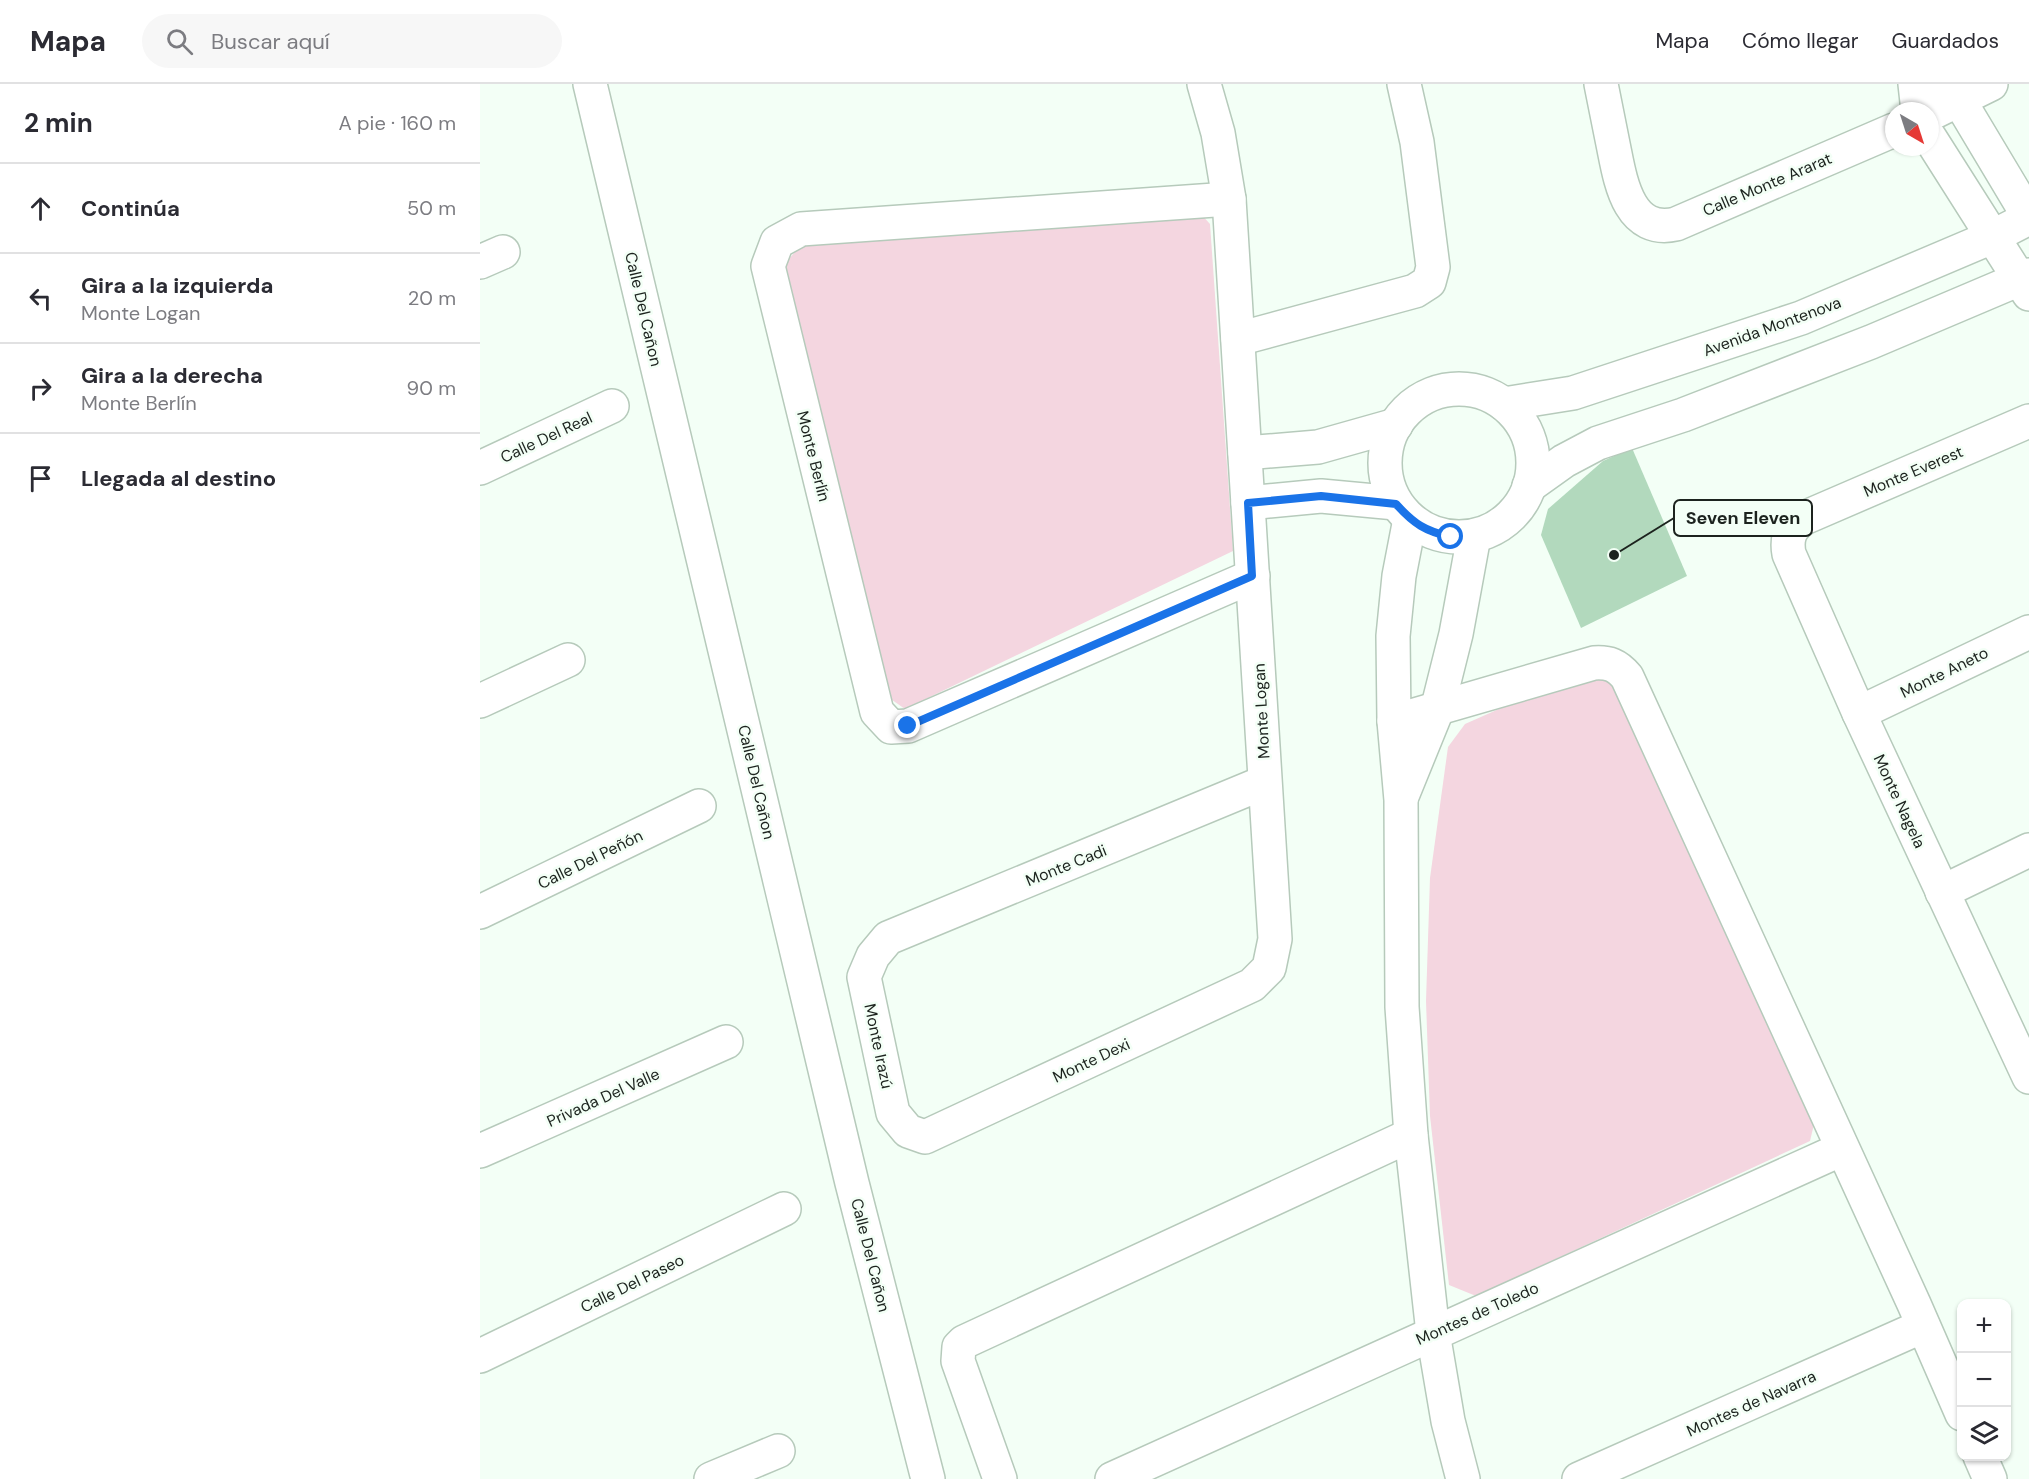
<!DOCTYPE html>
<html lang="es">
<meta charset="utf-8">
<style>
:root{--surface:#fff;--page:#f7f7f7;--text:#2b2b33;--muted:#7c7c81;--line:#e1e1e2}
body{margin:0;font-family:"DM Sans",sans-serif;background:var(--page);color:var(--text)}
.controls{position:absolute;right:18px;bottom:18px;display:grid;overflow:hidden;border-radius:12px;box-shadow:0 2px 4px #0004}
.controls button{width:54px;height:54px;display:grid;place-items:center;padding:0;border:0;border-bottom:2px solid var(--line);background:var(--surface);color:var(--text);font:30px sans-serif}
.compass{position:absolute;left:1405px;top:18px;width:54px;height:54px;border-radius:50%;background:var(--surface);box-shadow:0 2px 4px #0004;rotate:141deg}
.stop{position:absolute;width:18px;height:18px;margin:-14px;border:4px solid #1a73e8;border-radius:50%;background:#fff}
.stop.end{background:#1a73e8;border-color:#fff;box-shadow:0 2px 6px #0008}
.list{margin:0;padding:0;list-style:none}
h2{display:flex;justify-content:space-between;align-items:center;height:78px;margin:0;padding:0 24px;font-size:26px}
h2 small{font-size:20px;font-weight:400;color:var(--muted)}
.list li{display:grid;grid-template-columns:39px 1fr auto;gap:18px;align-items:center;box-sizing:border-box;height:90px;padding:0 24px;border-top:2px solid var(--line)}
.list b{display:block;font-size:22px;white-space:nowrap}
.list p{margin:0;font-size:20px;white-space:nowrap;color:var(--muted)}
.list em{font-size:20px;font-style:normal;color:var(--muted)}
.icon{flex:none;width:33px;height:33px;fill:none;stroke:currentColor;stroke-width:2;stroke-linecap:round;stroke-linejoin:round}
.map{position:relative;flex:none;width:1549px;height:1395px;overflow:hidden}
header{display:flex;align-items:center;gap:36px;box-sizing:border-box;height:84px;padding:0 30px;background:var(--surface);border-bottom:2px solid var(--line)}
header strong{font-size:28px}
nav{display:flex;gap:33px;margin-inline-start:auto;font-size:21px}
.search{width:420px;height:54px;background:var(--page);display:flex;align-items:center;gap:15px;box-sizing:border-box;padding:0 21px;border-radius:33px;color:var(--muted);font-size:22px}
main{display:flex}
aside{flex:1;background:var(--surface)}
.map>svg:first-child{display:block}
.green{fill:#f4d6e0}
.building{fill:#b2d9bd}
.lines{fill:none;stroke-linecap:round;stroke-linejoin:round}
.minor-casing{stroke:#b6cabb;stroke-width:36}
.minor{stroke:#fff;stroke-width:33}
.route{stroke:#1a73e8;stroke-width:8}
.labels{text-anchor:middle;stroke-width:5;stroke-linejoin:round;paint-order:stroke}
.street-label{font-size:16px;fill:#1c231e;stroke:#f3fff6}
.leader{fill:none;stroke:#1c231e;stroke-width:2}
.callout-dot{fill:#1c231e;stroke:#f3fff6;stroke-width:2}
.callout{fill:#f3fff6;stroke:#1c231e;stroke-width:2}
.callout-label{font-size:18px;text-anchor:middle;font-weight:bold;fill:#1c231e}
</style>
<header>
<strong>Mapa</strong>
<div class="search"><svg class="icon" aria-label="search" viewBox="0 0 24 24"><circle cx="10" cy="10" r="6"/><path d="M15 15l6 6"/></svg>Buscar aquí</div>
<nav><a>Mapa</a><a>Cómo llegar</a><a>Guardados</a></nav>
</header>
<main>
<aside>
<h2>2 min<small>A pie · 160 m</small></h2>
<ul class="list">
<li><svg class="icon" aria-label="ahead" viewBox="0 0 24 24"><path d="M12 20V5M6 11l6-6 6 6"/></svg><div><b>Continúa</b></div><em>50 m</em></li>
<li><svg class="icon" aria-label="left" viewBox="0 0 24 24"><path d="M17 20v-9H6M10 6l-5 5 5 5"/></svg><div><b>Gira a la izquierda</b><p>Monte Logan</p></div><em>20 m</em></li>
<li><svg class="icon" aria-label="right" viewBox="0 0 24 24"><path d="M7 20v-9h11M14 6l5 5-5 5"/></svg><div><b>Gira a la derecha</b><p>Monte Berlín</p></div><em>90 m</em></li>
<li><svg class="icon" aria-label="arrive" viewBox="0 0 24 24"><path d="M6 21V4h12l-3 4 3 4H6"/></svg><div><b>Llegada al destino</b></div></li>
</ul>
</aside>
<div class="map">
<svg width="1549" height="1395" viewBox="0 0 1549 1395">
<rect width="100%" height="100%" fill="#f3fff6"/>
<g class="green">
<path d="M 721,130 L 730,140 L 753,467 L 425,625 L 405,611 L 302,183 L 320,162 Z"/>
<path d="M 1105,587 L 1136,599 L 1335,1036 L 1330,1057 L 996,1212 L 969,1201 L 950,1032 L 946,917 L 950,794 L 968,663 L 985,640 Z"/>
</g>
<path class="building" d="M 1152,364 L 1207,492 L 1101,544 L 1061,451 L 1068,425 L 1123,377 Z"/>
<g class="lines">
<defs>
<g id="minor">
<path d="M 110,0 L 372,1099 L 448,1395"/>
<path d="M 724,0 L 738,49 L 749,115 L 795,855 L 789,884 L 772,901 L 445,1053 L 428,1047 L 413,1029 L 384,893 L 393,872 L 408,854 L 785,698"/>
<path d="M 1121,0 C 1125,20 1129,40 1133,60 C 1140,94 1147,151 1196,140 L 1414,46"/>
<path d="M 1435,0 L 1438,27"/>
<path d="M 1458,0 L 1479,16 L 1549,133"/>
<path d="M 1450,30 L 1511,0"/>
<path d="M 1450,54 L 1549,210"/>
<path d="M 749,115 L 321,145 L 297,158 L 288,182 L 397,628 L 411,643 L 428,642 L 773,492"/>
<path d="M 0,178 L 23,168"/>
<path d="M 758,255 L 935,207 L 949,198 L 953,183 L 937,58 L 924,0"/>
<circle cx="979" cy="379" r="74"/>
<path d="M 1024,320 L 1093,309 L 1321,234 L 1512,153 L 1549,134"/>
<path d="M 1549,337 L 1324,434 C 1310,443 1306,454 1309,470 L 1379,629 L 1549,993"/>
<path d="M 765,369 L 838,363 L 916,341"/>
<path d="M 0,384 L 132,322"/>
<path d="M 1049,402 L 1084,377 L 1118,359 L 1203,331 L 1391,258 L 1549,191"/>
<path d="M 768,419 L 841,412 L 916,419"/>
<path d="M 930,435 L 919,492 L 913,552 L 914,637 L 921,716 L 922,923 L 931,1051 L 953,1249 L 968,1337 L 983,1395"/>
<path d="M 0,617 L 88,576"/>
<path d="M 1379,629 L 1549,548"/>
<path d="M 914,637 L 1114,579 C 1129,578 1137,581 1147,593 L 1434,1220 L 1482,1330"/>
<path d="M 922,712 L 957,626 L 976,550 L 994,452"/>
<path d="M 1462,808 L 1549,766"/>
<path d="M 0,828 L 219,722"/>
<path d="M 0,1067 L 246,958"/>
<path d="M 0,1272 L 304,1125"/>
<path d="M 1500,1372 L 1510,1395"/>
<path d="M 231,1395 L 298,1367"/>
<path d="M 520,1395 L 478,1277 L 479,1263 L 484,1258 L 931,1051"/>
<path d="M 632,1395 L 1362,1065"/>
<path d="M 1099,1395 L 1443,1242"/>
</g>
</defs>
<use href="#minor" class="minor-casing"/>
<use href="#minor" class="minor"/>
</g>
<g class="lines">
<path class="route" d="M 428,642 L 772,492 L 768,419 L 841,412 L 916,420 C 934,440 945,447 971,453"/>
</g>
<g class="labels">
<g class="street-label">
<text transform="translate(1287 100) rotate(-23)" y="6">Calle Monte Ararat</text>
<text transform="translate(164 225) rotate(77)" y="6">Calle Del Cañon</text>
<text transform="translate(1292 242) rotate(-20)" y="6">Avenida Montenova</text>
<text transform="translate(66 353) rotate(-25)" y="6">Calle Del Real</text>
<text transform="translate(334 372) rotate(76)" y="6">Monte Berlín</text>
<text transform="translate(1433 387) rotate(-23)" y="6">Monte Everest</text>
<text transform="translate(1464 588) rotate(-26)" y="6">Monte Aneto</text>
<text transform="translate(781 627) rotate(-93)" y="6">Monte Logan</text>
<text transform="translate(277 698) rotate(77)" y="6">Calle Del Cañon</text>
<text transform="translate(1420 717) rotate(65)" y="6">Monte Nagela</text>
<text transform="translate(110 775) rotate(-26)" y="6">Calle Del Peñón</text>
<text transform="translate(586 781) rotate(-22)" y="6">Monte Cadi</text>
<text transform="translate(399 962) rotate(78)" y="6">Monte Irazú</text>
<text transform="translate(611 976) rotate(-25)" y="6">Monte Dexi</text>
<text transform="translate(123 1013) rotate(-24)" y="6">Privada Del Valle</text>
<text transform="translate(391 1171) rotate(76)" y="6">Calle Del Cañon</text>
<text transform="translate(152 1199) rotate(-26)" y="6">Calle Del Paseo</text>
<text transform="translate(997 1229) rotate(-24)" y="6">Montes de Toledo</text>
<text transform="translate(1271 1319) rotate(-24)" y="6">Montes de Navarra</text>
</g>
</g>
<path class="leader" d="M1134 471L1194 434"/>
<circle class="callout-dot" cx="1134" cy="471" r="6"/>
<rect class="callout" x="1194" y="416" width="138" height="36" rx="6"/>
<g class="callout-label">
<text x="1263" y="440">Seven Eleven</text>
</g>
</svg>
<div class="controls">
<button>+</button>
<button>−</button>
<button><svg class="icon" aria-label="layers" viewBox="0 0 24 24"><path d="M12 4l9 5-9 5-9-5zM3 14l9 5 9-5"/></svg></button>
</div>
<svg class="compass" viewBox="-18 -18 36 36"><path d="M0-13l5 13h-10z" fill="#e53935"/><path d="M0 13l5-13h-10z" fill="#7c7c81"/></svg>
<div class="stop" style="left:971px;top:453px"></div>
<div class="stop end" style="left:428px;top:642px"></div>
</div>
</main>
